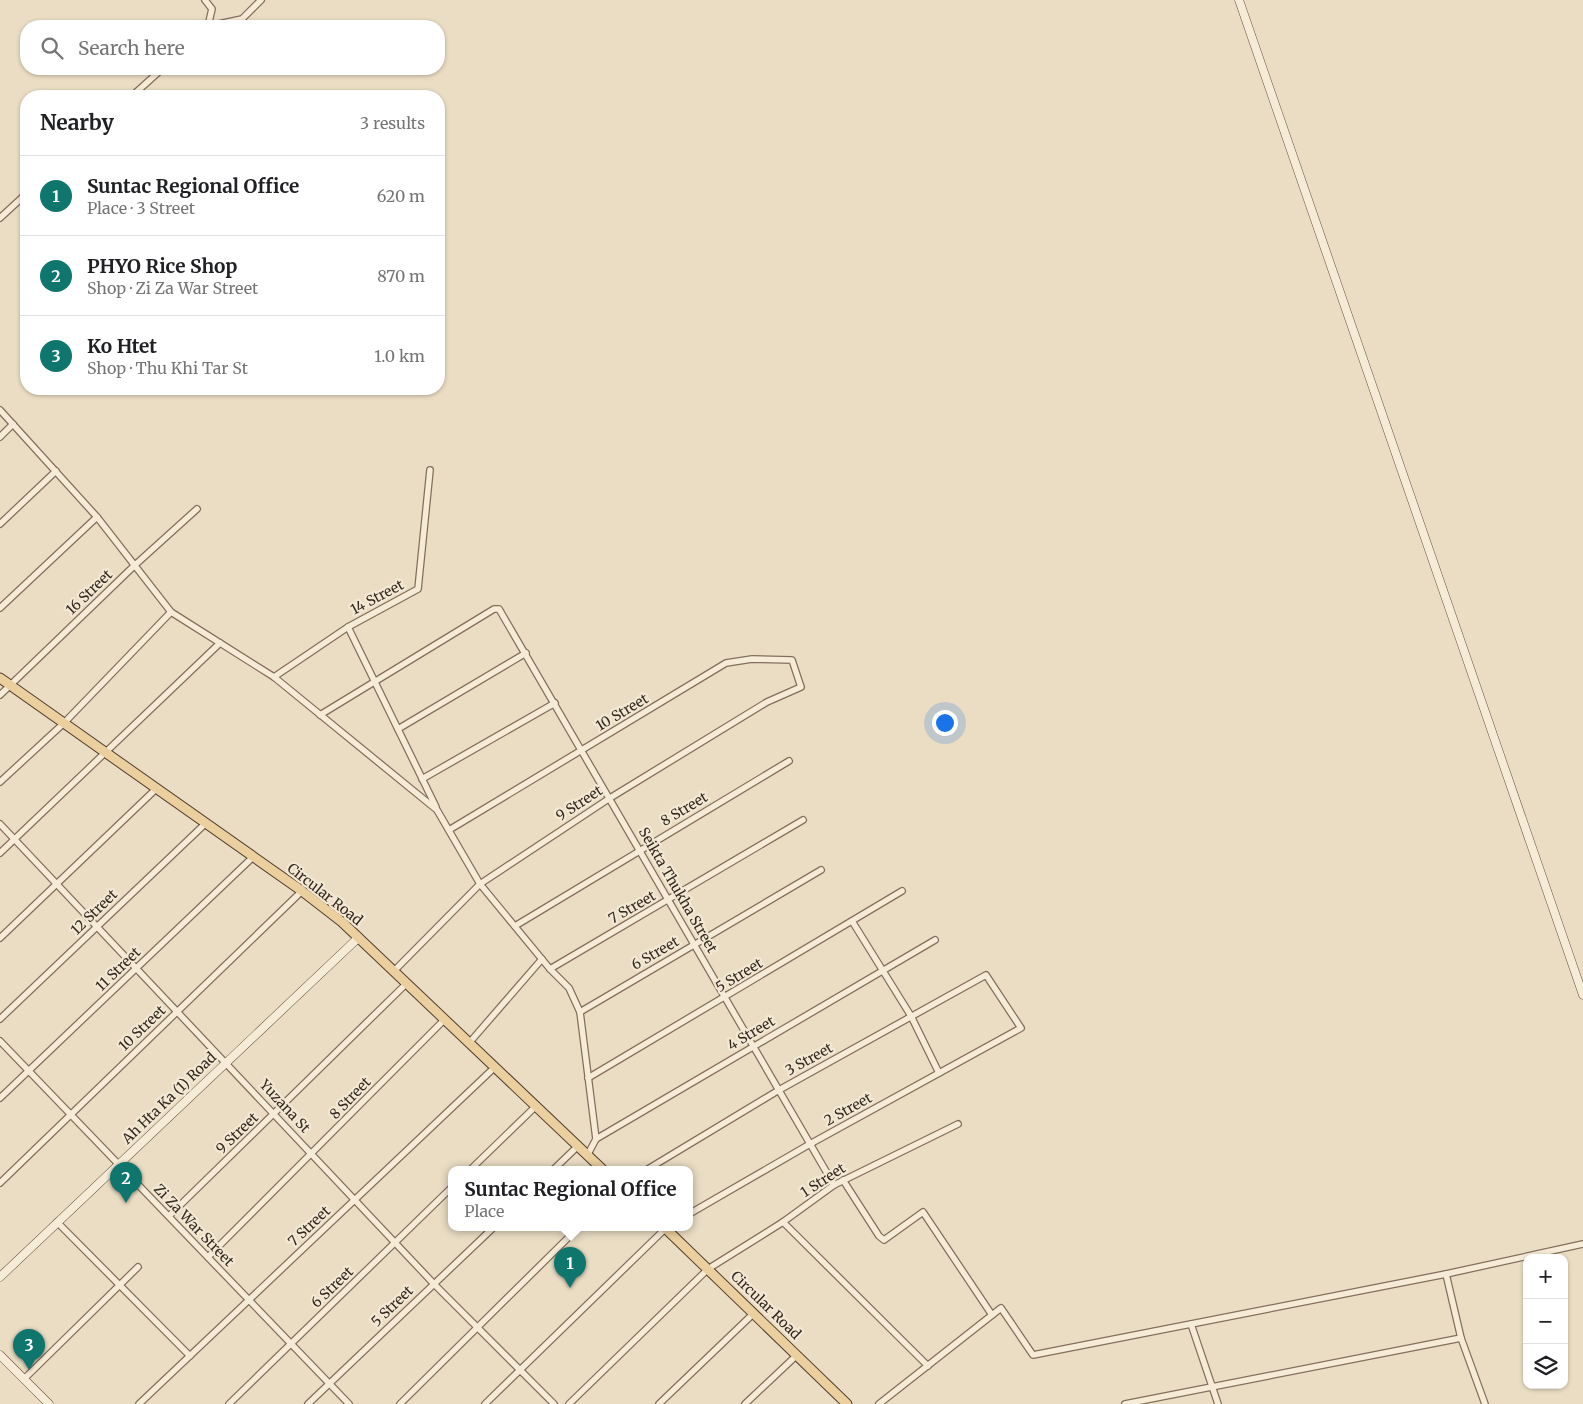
<!DOCTYPE html>
<meta charset="utf-8">
<style>
:root{--surface:#fff;--page:#f2f2f2;--text:#202124;--muted:#757577;--line:#e0e0e0;--accent:#0f766e}
body{margin:0;font-family:Merriweather,serif;background:var(--page);color:var(--text)}
.controls{position:absolute;right:15px;bottom:15px;display:grid;overflow:hidden;border-radius:10px;box-shadow:0 1px 4px #0004}
.controls button{width:45px;height:45px;display:grid;place-items:center;padding:0;border:0;border-bottom:1px solid var(--line);background:var(--surface);color:var(--text);font:25px sans-serif}
.you{position:absolute;left:944px;top:722px;width:18px;height:18px;margin:-12px;border:4px solid #fff;border-radius:50%;background:#1a73e8;box-shadow:0 0 0 8px #1a73e833}
.badge{display:grid;place-items:center;width:32px;height:32px;border-radius:50%;background:var(--accent);color:#fff;font-size:16px;font-weight:700}
.pin{position:absolute;translate:-50% -41px;filter:drop-shadow(0 1px 2px #0008)}
.pin::after{content:'';position:absolute;top:26px;width:18px;height:15px;background:inherit;clip-path:polygon(0 0,100% 0,50% 100%)}
.popup{position:absolute;left:448px;top:1166px;width:245px;height:65px;box-sizing:border-box;display:grid;place-content:center;border-radius:10px;background:var(--surface);filter:drop-shadow(0 1px 4px #0005);font-size:16px;white-space:nowrap;color:var(--muted)}
.popup b{font-size:19px;color:var(--text)}
.popup::after{content:'';position:absolute;left:50%;top:100%;margin-left:-10px;border:10px solid transparent;border-top-color:var(--surface)}
.list{margin:0;padding:0;list-style:none}
h2{display:flex;justify-content:space-between;align-items:center;height:65px;margin:0;padding:0 20px;font-size:21px}
h2 small{font-size:16px;font-weight:400;color:var(--muted)}
.list li{display:grid;grid-template-columns:32px 1fr auto;gap:15px;align-items:center;box-sizing:border-box;height:80px;padding:0 20px;border-top:1px solid var(--line)}
.list b{display:block;font-size:19px;white-space:nowrap}
.list p{margin:0;font-size:16px;white-space:nowrap;color:var(--muted)}
.list em{font-size:16px;font-style:normal;color:var(--muted)}
.icon{flex:none;width:28px;height:28px;fill:none;stroke:currentColor;stroke-width:2;stroke-linecap:round;stroke-linejoin:round}
.map{position:relative;flex:none;width:1583px;height:1404px;overflow:hidden}
.search{position:absolute;background:var(--surface);box-shadow:0 1px 4px #0004;left:20px;top:20px;width:425px;height:55px;display:flex;align-items:center;gap:12px;box-sizing:border-box;padding:0 18px;border-radius:20px;color:var(--muted);font-size:19px}
.panel{position:absolute;background:var(--surface);box-shadow:0 1px 4px #0004;left:20px;top:90px;width:425px;height:305px;border-radius:20px}
.map>svg:first-child{display:block}
.lines{fill:none;stroke-linecap:round;stroke-linejoin:round}
.street-casing{stroke:#836f5c;stroke-width:8}
.secondary-casing{stroke:#65503f;stroke-width:9}
.primary-casing{stroke:#513e30;stroke-width:11}
.street{stroke:#f6ebd6;stroke-width:5.5}
.secondary{stroke:#f6ebd6;stroke-width:8}
.primary{stroke:#ebcf9e;stroke-width:9}
.labels{text-anchor:middle;stroke-width:4.5;stroke-linejoin:round;paint-order:stroke}
.street-label{font-size:14px;fill:#34281f;stroke:#f2e8d3}
</style>
<div class="map">
<svg width="1583" height="1404" viewBox="0 0 1583 1404">
<rect width="100%" height="100%" fill="#eaddc4"/>
<g class="lines">
<defs>
<g id="street">
<path d="M 205,0 L 212,9 L 208,26"/>
<path d="M 209,26 L 242,19 L 261,0"/>
<path d="M 132,96 L 162,69"/>
<path d="M 0,218 L 26,194"/>
<path d="M 0,410 L 97,517 L 171,612 L 274,677 L 437,810 L 480,884 L 550,969 L 569,988 L 580,1012 L 596,1139"/>
<path d="M 0,437 L 13,424"/>
<path d="M 0,524 L 56,471"/>
<path d="M 0,608 L 97,517"/>
<path d="M 348,627 L 436,807"/>
<path d="M 274,677 L 348,627 L 418,589 L 430,470"/>
<path d="M 0,695 L 135,565 L 197,509"/>
<path d="M 320,715 L 494,609 L 499,609 L 834,1185"/>
<path d="M 398,729 L 526,653"/>
<path d="M 422,779 L 555,703"/>
<path d="M 0,782 L 64,723 L 171,612"/>
<path d="M 0,824 L 434,1284 L 554,1404"/>
<path d="M 0,853 L 220,643"/>
<path d="M 852,921 L 911,1016 L 939,1073"/>
<path d="M 515,926 L 789,761"/>
<path d="M 0,938 L 157,788"/>
<path d="M 550,969 L 803,820"/>
<path d="M 394,971 L 480,884 L 610,798 L 767,702 L 801,687 L 792,660 L 752,659 L 726,663 L 449,830"/>
<path d="M 580,1012 L 821,870"/>
<path d="M 0,1019 L 206,823"/>
<path d="M 0,1041 L 349,1404"/>
<path d="M 470,1042 L 542,959"/>
<path d="M 588,1078 L 902,891"/>
<path d="M 0,1098 L 253,857"/>
<path d="M 587,1156 L 596,1139 L 935,940"/>
<path d="M 471,1169 L 536,1106"/>
<path d="M 554,1169 L 578,1146"/>
<path d="M 648,1169 L 779,1090 L 986,975 L 1021,1028 L 810,1144 L 689,1214"/>
<path d="M 843,1180 L 879,1236 L 884,1240 L 923,1212 L 992,1315"/>
<path d="M 0,1183 L 302,891"/>
<path d="M 169,1216 L 407,983"/>
<path d="M 57,1222 L 190,1356"/>
<path d="M 783,1222 L 928,1366"/>
<path d="M 208,1257 L 445,1019"/>
<path d="M 1446,1274 L 1461,1338"/>
<path d="M 1191,1324 L 1218,1404"/>
<path d="M 24,1379 L 138,1267"/>
<path d="M 139,1404 L 495,1067"/>
<path d="M 229,1404 L 451,1188"/>
<path d="M 308,1404 L 494,1227"/>
<path d="M 400,1404 L 579,1227"/>
<path d="M 485,1404 L 667,1227"/>
<path d="M 569,1404 L 708,1269 L 783,1222 L 834,1185 L 958,1124"/>
<path d="M 659,1404 L 754,1313"/>
<path d="M 745,1404 L 797,1355"/>
<path d="M 879,1404 L 1001,1308 L 1033,1355 L 1446,1274 L 1583,1244"/>
<path d="M 1125,1404 L 1461,1338 L 1485,1404"/>
</g>
<g id="secondary">
<path d="M 1239,0 L 1583,995"/>
<path d="M 0,1277 L 358,938"/>
<path d="M 0,1355 L 49,1404"/>
</g>
<g id="primary">
<path d="M 0,678 L 302,891 L 342,922 L 602,1169"/>
<path d="M 664,1227 L 847,1404"/>
</g>
</defs>
<use href="#street" class="street-casing"/>
<use href="#secondary" class="secondary-casing"/>
<use href="#primary" class="primary-casing"/>
<use href="#street" class="street"/>
<use href="#secondary" class="secondary"/>
<use href="#primary" class="primary"/>
</g>
<g class="labels">
<g class="street-label">
<text transform="translate(89 592) rotate(-44)" y="5">16 Street</text>
<text transform="translate(377 597) rotate(-28)" y="5">14 Street</text>
<text transform="translate(622 712) rotate(-31)" y="5">10 Street</text>
<text transform="translate(579 803) rotate(-33)" y="5">9 Street</text>
<text transform="translate(684 809) rotate(-31)" y="5">8 Street</text>
<text transform="translate(678 890) rotate(60)" y="5">Seikta Thukha Street</text>
<text transform="translate(325 894) rotate(38)" y="5">Circular Road</text>
<text transform="translate(632 907) rotate(-30)" y="5">7 Street</text>
<text transform="translate(94 912) rotate(-44)" y="5">12 Street</text>
<text transform="translate(655 953) rotate(-30)" y="5">6 Street</text>
<text transform="translate(118 969) rotate(-44)" y="5">11 Street</text>
<text transform="translate(739 975) rotate(-31)" y="5">5 Street</text>
<text transform="translate(142 1028) rotate(-44)" y="5">10 Street</text>
<text transform="translate(751 1033) rotate(-31)" y="5">4 Street</text>
<text transform="translate(809 1059) rotate(-29)" y="5">3 Street</text>
<text transform="translate(169 1098) rotate(-44)" y="5">Ah Hta Ka (1) Road</text>
<text transform="translate(350 1098) rotate(-46)" y="5">8 Street</text>
<text transform="translate(285 1106) rotate(47)" y="5">Yuzana St</text>
<text transform="translate(848 1109) rotate(-29)" y="5">2 Street</text>
<text transform="translate(237 1133) rotate(-44)" y="5">9 Street</text>
<text transform="translate(823 1180) rotate(-33)" y="5">1 Street</text>
<text transform="translate(194 1225) rotate(46)" y="5">Zi Za War Street</text>
<text transform="translate(309 1226) rotate(-43)" y="5">7 Street</text>
<text transform="translate(332 1287) rotate(-44)" y="5">6 Street</text>
<text transform="translate(766 1305) rotate(44)" y="5">Circular Road</text>
<text transform="translate(392 1306) rotate(-44)" y="5">5 Street</text>
</g>
</g>
</svg>
<div class="controls">
<button>+</button>
<button>−</button>
<button><svg class="icon" aria-label="layers" viewBox="0 0 24 24"><path d="M12 4l9 5-9 5-9-5zM3 14l9 5 9-5"/></svg></button>
</div>
<div class="you"></div>
<div class="pin badge" style="left:570px;top:1288px">1</div>
<div class="popup"><b>Suntac Regional Office</b>Place</div>
<div class="pin badge" style="left:126px;top:1203px">2</div>
<div class="pin badge" style="left:29px;top:1370px">3</div>
<div class="search"><svg class="icon" aria-label="search" viewBox="0 0 24 24"><circle cx="10" cy="10" r="6"/><path d="M15 15l6 6"/></svg>Search here</div>
<section class="panel">
<h2>Nearby<small>3 results</small></h2>
<ul class="list">
<li><span class="badge">1</span><div><b>Suntac Regional Office</b><p>Place · 3 Street</p></div><em>620 m</em></li>
<li><span class="badge">2</span><div><b>PHYO Rice Shop</b><p>Shop · Zi Za War Street</p></div><em>870 m</em></li>
<li><span class="badge">3</span><div><b>Ko Htet</b><p>Shop · Thu Khi Tar St</p></div><em>1.0 km</em></li>
</ul>
</section>
</div>
